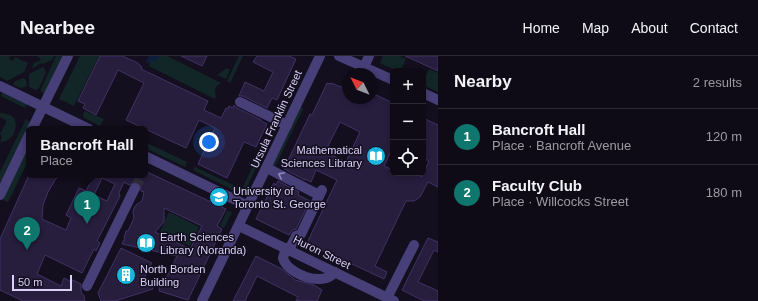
<!DOCTYPE html>
<meta charset="utf-8">
<style>
:root{--surface:#0e0b16;--page:#1c1923;--text:#f1f3f6;--muted:#9b9ba1;--line:#2e2b35;--accent:#0f766e}
body{margin:0;font-family:Arial,sans-serif;background:var(--page);color:var(--text)}
.controls{position:absolute;right:12px;top:12px;display:grid;overflow:hidden;border-radius:6px;box-shadow:0 2px 6px #0003}
.controls button{width:36px;height:36px;display:grid;place-items:center;padding:0;border:0;border-bottom:1px solid var(--line);background:var(--surface);color:var(--text);font:20px sans-serif}
.compass{position:absolute;left:342px;top:12px;width:36px;height:36px;border-radius:50%;background:var(--surface);box-shadow:0 2px 6px #0003;rotate:312deg}
.scale{position:absolute;left:12px;bottom:10px;width:60px;box-sizing:border-box;padding-left:4px;border:2px solid #dad1fa;border-top:0;font-size:11px;line-height:14px;white-space:nowrap;color:#dad1fa;-webkit-text-stroke:3px #130f1e;paint-order:stroke}
.you{position:absolute;left:209px;top:86px;width:14px;height:14px;margin:-10px;border:3px solid #fff;border-radius:50%;background:#1a73e8;box-shadow:0 0 0 6px #1a73e833}
.badge{display:grid;place-items:center;width:26px;height:26px;border-radius:50%;background:var(--accent);color:#fff;font-size:13px;font-weight:700}
.pin{position:absolute;translate:-50% -33px;filter:drop-shadow(0 1px 2px #0008)}
.pin::after{content:'';position:absolute;top:21px;width:14px;height:12px;background:inherit;clip-path:polygon(0 0,100% 0,50% 100%)}
.popup{position:absolute;left:26px;top:70px;width:122px;height:52px;box-sizing:border-box;display:grid;place-content:center;border-radius:6px;background:var(--surface);filter:drop-shadow(0 1px 3px #0005);font-size:13px;white-space:nowrap;color:var(--muted)}
.popup b{font-size:15px;color:var(--text)}
.popup::after{content:'';position:absolute;left:50%;top:100%;margin-left:-8px;border:8px solid transparent;border-top-color:var(--surface)}
.list{margin:0;padding:0;list-style:none}
h2{display:flex;justify-content:space-between;align-items:center;height:52px;margin:0;padding:0 16px;font-size:17px}
h2 small{font-size:13px;font-weight:400;color:var(--muted)}
.list li{display:grid;grid-template-columns:26px 1fr auto;gap:12px;align-items:center;box-sizing:border-box;height:56px;padding:0 16px;border-top:1px solid var(--line)}
.list b{display:block;font-size:15px;white-space:nowrap}
.list p{margin:0;font-size:13px;white-space:nowrap;color:var(--muted)}
.list em{font-size:13px;font-style:normal;color:var(--muted)}
.icon{flex:none;width:22px;height:22px;fill:none;stroke:currentColor;stroke-width:2;stroke-linecap:round;stroke-linejoin:round}
.map{position:relative;flex:none;width:438px;height:245px;overflow:hidden}
header{display:flex;align-items:center;gap:24px;box-sizing:border-box;height:56px;padding:0 20px;background:var(--surface);border-bottom:1px solid var(--line)}
header strong{font-size:19px}
nav{display:flex;gap:22px;margin-inline-start:auto;font-size:14px}
main{display:flex}
aside{flex:1;background:var(--surface)}
.map>svg:first-child{display:block}
.green{fill:#132627}
.water{fill:#101c3c}
.building{fill:#271d3d;stroke:#413266;fill-rule:evenodd}
.lines{fill:none;stroke-linecap:round;stroke-linejoin:round}
.minor-tunnel{stroke:#312c3f;stroke-width:10;stroke-dasharray:10 5;stroke-linecap:butt}
.minor{stroke:#473f78;stroke-width:10}
.oneway{stroke:#9088b9}
.labels{text-anchor:middle;stroke-width:3;stroke-linejoin:round;paint-order:stroke}
.street-label{font-size:11px;fill:#dad1fa;stroke:#130f1e}
.poi-label{font-size:11px;fill:#dad1fa;stroke:#130f1e;text-anchor:start}
</style>
<header>
<strong>Nearbee</strong>
<nav><a>Home</a><a>Map</a><a>About</a><a>Contact</a></nav>
</header>
<main>
<div class="map">
<svg width="438" height="245" viewBox="0 0 438 245">
<rect width="100%" height="100%" fill="#130f1e"/>
<g class="green">
<path d="M 0,0 L 10,0 L 9,3 L 13,5 L 15,1 L 28,7 L 24,16 L 7,25 L 0,21 Z"/>
<path d="M 38,0 L 54,0 L 52,4 L 42,8 L 41,7 L 32,13 L 34,7 L 41,4 L 39,1 L 37,1 Z"/>
<path d="M 56,0 L 62,0 L 44,38 L 41,35 L 41,33 Z"/>
<path d="M 80,0 L 99,0 L 74,50 L 59,43 Z"/>
<path d="M 159,0 L 167,0 L 221,27 C 215,30 214,34 216,40 L 215,43 L 149,10 L 151,5 Z"/>
<path d="M 239,0 L 243,0 L 230,27 L 227,25 Z"/>
<path d="M 383,0 L 400,0 L 406,3 L 400,15 L 397,15 L 380,7 Z"/>
<path d="M 43,11 L 46,16 L 39,32 L 36,34 L 29,31 L 29,18 Z"/>
<path d="M 227,12 L 230,14 L 226,23 L 217,19 Z"/>
<path d="M 429,13 L 438,17 L 438,36 L 423,29 L 423,26 Z"/>
<path d="M 24,22 L 26,24 L 27,30 L 21,32 L 14,29 L 14,26 L 20,23 Z"/>
<path d="M 2,37 L 27,48 L 25,52 L 1,40 Z"/>
<path d="M 301,51 L 303,53 L 275,111 L 273,109 Z"/>
<path d="M 85,55 L 104,63 L 100,70 L 84,62 L 83,58 Z"/>
<path d="M 0,57 C 3,58 9,58 12,60 C 19,66 15,80 9,83 C 7,85 3,86 0,86 L 2,80 L 0,78 L 7,65 L 0,61 Z"/>
<path d="M 26,63 L 30,66 L 0,127 L 0,116 Z"/>
<path d="M 145,86 L 187,106 L 185,111 L 145,92 Z"/>
<path d="M 29,90 L 29,103 L 8,146 L 3,144 Z"/>
<path d="M 257,101 L 261,102 L 246,133 L 239,137 L 193,114 L 195,111 L 242,133 Z"/>
<path d="M 227,155 L 232,156 L 224,172 L 220,170 Z"/>
<path d="M 169,156 L 199,171 L 190,190 L 160,176 Z"/>
</g>
<path class="water" d="M 149,0 L 159,0 L 156,5 L 151,5 L 150,8 L 146,6 Z"/>
<g class="building">
<path d="M 100,0 L 122,0 L 136,6 L 140,9 L 140,10 L 142,11 L 141,13 L 208,45 L 204,54 L 221,62 L 226,52 L 228,53 L 229,50 L 233,52 L 234,49 L 237,52 L 261,64 L 261,65 L 267,68 L 256,91 L 244,86 L 227,122 L 198,108 L 215,72 L 199,64 L 186,92 L 126,64 L 144,27 L 118,14 L 96,59 L 83,52 L 85,48 L 78,45 Z"/>
<path d="M 181,0 L 207,0 L 202,10 Z"/>
<path d="M 257,0 L 289,0 L 296,3 L 277,44 L 272,42 L 267,52 L 243,40 L 239,40 L 245,26 L 264,35 L 273,16 L 253,6 Z"/>
<path d="M 405,0 L 438,0 L 438,15 Z"/>
<path d="M 327,27 L 331,28 L 331,27 L 346,33 L 348,36 L 348,42 L 372,42 L 372,37 L 393,47 L 393,91 L 384,110 L 393,114 L 393,117 L 415,117 L 422,121 L 429,105 L 423,102 L 423,62 L 438,69 L 438,131 L 428,126 L 420,141 L 414,145 L 406,145 L 375,210 L 387,216 L 384,223 L 307,187 L 337,124 L 316,114 L 311,126 L 305,123 L 305,124 L 284,113 L 310,58 L 312,59 ZM 340,66 L 360,76 L 346,106 L 325,96 Z"/>
<path d="M 145,115 L 226,153 L 217,170 L 222,173 L 188,244 L 159,235 L 160,229 L 163,229 L 177,200 L 122,188 L 125,182 L 124,182 L 126,175 L 128,175 L 134,162 L 133,156 L 134,152 L 136,149 L 142,145 L 144,136 L 141,135 L 140,128 L 135,126 L 129,129 L 124,126 L 119,137 L 120,140 L 97,185 L 100,187 L 96,195 L 94,193 L 82,217 L 45,199 L 37,218 L 61,230 L 64,222 L 72,226 L 73,224 L 81,228 L 81,236 L 84,240 L 85,245 L 23,245 L 0,234 L 0,183 L 29,119 L 60,119 L 55,124 L 48,136 L 43,149 L 42,163 L 66,174 L 71,162 L 66,159 L 79,132 L 86,135 L 94,119 L 145,119 ZM 102,122 L 115,128 L 107,145 L 94,139 ZM 164,152 L 202,170 L 190,193 L 155,176 L 164,166 Z"/>
<path d="M 278,125 L 299,136 L 298,139 L 310,145 L 296,173 L 293,174 L 289,179 L 256,163 L 274,127 L 276,129 Z"/>
<path d="M 428,182 L 438,186 L 438,196 L 434,194 L 418,226 L 438,235 L 438,245 L 424,245 L 402,234 Z"/>
<path d="M 121,192 L 152,207 L 139,231 L 152,228 L 153,233 L 115,245 L 101,245 L 98,237 Z"/>
<path d="M 256,200 L 282,213 L 295,224 L 314,229 L 322,234 L 317,245 L 296,245 L 298,241 L 257,220 L 245,245 L 233,245 Z"/>
</g>
<g class="lines">
<path class="minor-tunnel" d="M 135,132 L 142,119"/>
<g class="minor">
<path d="M 339,0 L 393,24"/>
<path d="M 364,11 L 369,0"/>
<path d="M 0,30 L 89,73"/>
<path d="M 423,37 L 438,44"/>
<path d="M 240,46 L 287,69"/>
<path d="M 32,73 L 68,0"/>
<path d="M 145,100 L 248,150"/>
<path d="M 267,112 L 319,139"/>
<path d="M 0,139 L 29,79"/>
<path d="M 239,170 L 394,245"/>
<path d="M 286,192 L 283,202 C 287,218 323,232 335,216"/>
<path d="M 289,194 L 296,180 L 301,178 L 322,134"/>
<path d="M 87,230 L 135,132"/>
<path d="M 387,242 L 414,189"/>
<path d="M 202,245 L 320,0"/>
</g>
</g>
<defs><path id="oneway-chevron" d="M-2-3.5L2.5 0L-2 3.5" fill="none" stroke-width="1.6" stroke-linecap="round" stroke-linejoin="round"/></defs>
<use class="oneway" href="#oneway-chevron" transform="translate(281 119) rotate(-153)"/>
<defs>
<symbol id="library-disc" viewBox="-11 -11 22 22"><circle r="9.5" fill="#1ab6dd" stroke="#130f1e"/><path d="M-6-4Q-3-5.5-.7-3.5V5Q-3 3-6 4ZM6-4Q3-5.5 .7-3.5V5Q3 3 6 4Z" fill="#fff"/></symbol>
<symbol id="university-disc" viewBox="-11 -11 22 22"><circle r="9.5" fill="#1ab6dd" stroke="#130f1e"/><path d="M0-5L7-2L0 1L-7-2ZM-4 1L0 2.5L4 1V4Q0 6-4 4Z" fill="#fff"/></symbol>
<symbol id="building-disc" viewBox="-11 -11 22 22"><circle r="9.5" fill="#1ab6dd" stroke="#130f1e"/><path d="M-4-6H4V6H1V3H-1V6H-4ZM-2.5-4.3h1.7v1.8h-1.7ZM.8-4.3h1.7v1.8H.8ZM-2.5-1h1.7V.8h-1.7ZM.8-1h1.7V.8H.8Z" fill="#fff"/></symbol>
</defs>
<g fill-rule="evenodd">
<use href="#library-disc" x="365" y="89" width="22" height="22"/>
<use href="#university-disc" x="208" y="130" width="22" height="22"/>
<use href="#library-disc" x="135" y="176" width="22" height="22"/>
<use href="#building-disc" x="115" y="208" width="22" height="22"/>
</g>
<g class="labels">
<g class="street-label">
<text transform="translate(276 63) rotate(-65)" y="4">Ursula Franklin Street</text>
<text transform="translate(322 196) rotate(26)" y="4">Huron Street</text>
</g>
<g class="poi-label">
<text x="362" y="98" text-anchor="end">Mathematical<tspan x="362" dy="13">Sciences Library</tspan></text>
<text x="233" y="139">University of<tspan x="233" dy="13">Toronto St. George</tspan></text>
<text x="160" y="185">Earth Sciences<tspan x="160" dy="13">Library (Noranda)</tspan></text>
<text x="140" y="217">North Borden<tspan x="140" dy="13">Building</tspan></text>
</g>
</g>
</svg>
<div class="controls">
<button>+</button>
<button>−</button>
<button><svg class="icon" aria-label="locate" viewBox="0 0 24 24"><circle cx="12" cy="12" r="6"/><path d="M12 2v4M12 18v4M2 12h4M18 12h4"/></svg></button>
</div>
<svg class="compass" viewBox="-18 -18 36 36"><path d="M0-13l5 13h-10z" fill="#e53935"/><path d="M0 13l5-13h-10z" fill="#9b9ba1"/></svg>
<div class="scale">50 m</div>
<div class="you"></div>
<div class="pin badge" style="left:87px;top:168px">1</div>
<div class="popup"><b>Bancroft Hall</b>Place</div>
<div class="pin badge" style="left:27px;top:194px">2</div>
</div>
<aside>
<h2>Nearby<small>2 results</small></h2>
<ul class="list">
<li><span class="badge">1</span><div><b>Bancroft Hall</b><p>Place · Bancroft Avenue</p></div><em>120 m</em></li>
<li><span class="badge">2</span><div><b>Faculty Club</b><p>Place · Willcocks Street</p></div><em>180 m</em></li>
</ul>
</aside>
</main>
